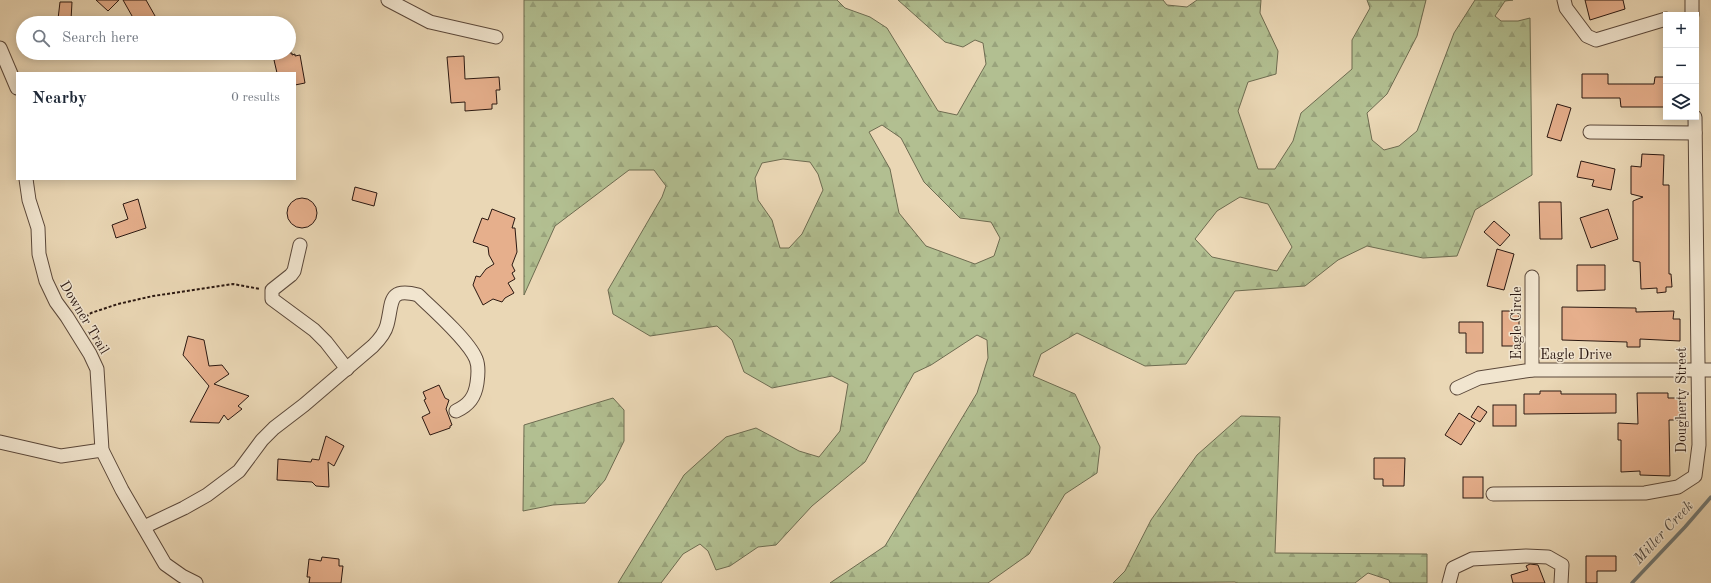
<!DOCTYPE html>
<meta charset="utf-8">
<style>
:root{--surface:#fff;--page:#f6f6f7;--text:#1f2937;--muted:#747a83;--line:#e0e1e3}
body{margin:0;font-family:"Old Standard TT",serif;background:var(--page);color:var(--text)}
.controls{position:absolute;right:12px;top:12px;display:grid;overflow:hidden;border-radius:0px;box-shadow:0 2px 10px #0003}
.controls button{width:36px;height:36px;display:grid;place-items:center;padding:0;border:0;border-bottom:1px solid var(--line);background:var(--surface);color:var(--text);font:20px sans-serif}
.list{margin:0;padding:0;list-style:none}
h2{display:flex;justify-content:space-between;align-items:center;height:52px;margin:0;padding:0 16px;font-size:17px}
h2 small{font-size:13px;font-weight:400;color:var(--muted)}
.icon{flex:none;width:22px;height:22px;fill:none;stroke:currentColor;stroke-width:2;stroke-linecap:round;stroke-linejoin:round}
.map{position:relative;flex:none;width:1711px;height:583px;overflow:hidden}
.search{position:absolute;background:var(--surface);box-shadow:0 2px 10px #0003;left:16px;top:16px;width:280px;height:44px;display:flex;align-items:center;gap:10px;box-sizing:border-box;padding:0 14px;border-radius:22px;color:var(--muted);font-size:15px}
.panel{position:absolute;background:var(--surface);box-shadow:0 2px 10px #0003;left:16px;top:72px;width:280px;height:108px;border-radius:0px}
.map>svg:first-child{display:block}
.forest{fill:url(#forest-firs);stroke:#6e6c51;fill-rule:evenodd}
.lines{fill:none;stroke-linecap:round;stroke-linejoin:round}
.stream{stroke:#6e7775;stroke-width:3.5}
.building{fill:#e6af8c;stroke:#2b1811}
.minor-casing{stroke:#5b483a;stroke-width:15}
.path{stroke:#2b1811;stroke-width:2;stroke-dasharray:3 2;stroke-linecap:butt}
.minor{stroke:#f1e5cf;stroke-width:13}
.labels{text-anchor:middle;stroke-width:3;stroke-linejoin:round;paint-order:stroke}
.street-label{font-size:14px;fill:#2b1811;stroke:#f1e5cf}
.water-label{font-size:15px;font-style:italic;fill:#4d4843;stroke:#f1e5cf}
</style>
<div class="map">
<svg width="1711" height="583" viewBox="0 0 1711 583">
<defs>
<pattern id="forest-firs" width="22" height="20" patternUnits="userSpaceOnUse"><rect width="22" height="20" fill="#b2bf91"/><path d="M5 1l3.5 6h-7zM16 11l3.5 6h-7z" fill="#99a37c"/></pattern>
</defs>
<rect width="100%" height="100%" fill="#ead7b5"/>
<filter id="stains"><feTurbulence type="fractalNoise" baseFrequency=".005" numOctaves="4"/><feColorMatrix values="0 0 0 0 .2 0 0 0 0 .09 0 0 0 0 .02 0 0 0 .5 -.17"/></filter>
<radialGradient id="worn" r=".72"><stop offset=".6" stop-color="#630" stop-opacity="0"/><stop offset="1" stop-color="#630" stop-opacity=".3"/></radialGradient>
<g class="forest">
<path d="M 524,0 L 837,0 L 845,8 L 870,17 L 887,28 L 938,111 L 957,115 L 986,64 L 983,43 L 975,40 L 963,47 L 945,42 L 898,0 L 1163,0 L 1167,5 L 1187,7 L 1197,0 L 1261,0 L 1260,13 L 1278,51 L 1276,74 L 1248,82 L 1238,111 L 1258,169 L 1275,169 L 1293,141 L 1301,113 L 1352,69 L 1352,40 L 1370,8 L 1367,0 L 1426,0 L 1417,36 L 1387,94 L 1367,113 L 1372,140 L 1384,150 L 1399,146 L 1417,131 L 1454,33 L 1475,0 L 1513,0 L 1505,1 L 1495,16 L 1501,21 L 1518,21 L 1530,18 L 1532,175 L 1475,210 L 1457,256 L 1423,258 L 1367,246 L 1338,260 L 1305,286 L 1235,291 L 1186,364 L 1145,366 L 1077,333 L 1041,354 L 1033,376 L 1075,394 L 1100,447 L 1097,473 L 1065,494 L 1029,554 L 988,583 L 830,583 L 885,546 L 977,393 L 988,358 L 987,340 L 977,335 L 931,365 L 914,373 L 865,462 L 812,506 L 776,545 L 758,547 L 730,566 L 716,570 L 708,551 L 700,544 L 683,554 L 661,583 L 618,583 L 684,475 L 726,437 L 756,428 L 799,451 L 819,457 L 840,431 L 848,384 L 832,376 L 772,388 L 744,372 L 732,340 L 717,326 L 650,336 L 613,314 L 608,290 L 662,197 L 666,186 L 654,170 L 629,170 L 555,226 L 524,295 ZM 882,125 L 901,138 L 924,182 L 960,218 L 991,222 L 1000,238 L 994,256 L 975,264 L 926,246 L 899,213 L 890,169 L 869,132 ZM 783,159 L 810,162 L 818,174 L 823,190 L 802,234 L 789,248 L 780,248 L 772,220 L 758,200 L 755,178 L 762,163 ZM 1240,197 L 1268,204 L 1292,247 L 1277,271 L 1212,257 L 1195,239 L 1217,211 Z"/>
<path d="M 613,398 L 624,410 L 624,441 L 605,480 L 585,503 L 553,505 L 523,511 L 524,425 Z"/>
<path d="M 1241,416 L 1280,417 L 1275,553 L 1427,554 L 1427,583 L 1390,583 L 1389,580 L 1368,573 L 1355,583 L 1237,583 L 1235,582 L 1113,583 L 1125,571 L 1151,520 L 1197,455 Z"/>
</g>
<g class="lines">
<path class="stream" d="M 1632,583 L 1685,527 L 1711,497"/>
</g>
<g class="building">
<path d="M 96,0 L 119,0 L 108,11 Z"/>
<path d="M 123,0 L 146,0 L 159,23 L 136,23 Z"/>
<path d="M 1585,0 L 1623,0 L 1625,9 L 1590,20 Z"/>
<path d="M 60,2 L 72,2 L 71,20 L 58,19 Z"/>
<path d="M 278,53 L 292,53 L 292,55 L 295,54 L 295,56 L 300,55 L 305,83 L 295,85 L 295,73 L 277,73 L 274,60 L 279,58 Z"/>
<path d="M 464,56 L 465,79 L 499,77 L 500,90 L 496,90 L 497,104 L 492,104 L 492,109 L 465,111 L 465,102 L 451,103 L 447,57 Z"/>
<path d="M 1582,74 L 1608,74 L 1608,84 L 1654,84 L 1655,77 L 1666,77 L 1666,107 L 1621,107 L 1620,98 L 1582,98 Z"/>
<path d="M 1557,104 L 1571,108 L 1561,141 L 1547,137 Z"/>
<path d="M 1642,154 L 1664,155 L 1663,185 L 1669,185 L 1669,274 L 1671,274 L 1672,287 L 1666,287 L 1666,292 L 1657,293 L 1657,288 L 1641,289 L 1640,262 L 1633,261 L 1633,201 L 1643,197 L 1631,194 L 1631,166 L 1641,167 Z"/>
<path d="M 1581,161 L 1615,169 L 1611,190 L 1592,186 L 1594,180 L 1577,177 Z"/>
<path d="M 355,187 L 377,193 L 374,206 L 352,200 Z"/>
<circle cx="302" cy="213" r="15"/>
<path d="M 138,199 L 146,228 L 116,238 L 112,225 L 128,219 L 123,204 Z"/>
<path d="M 1539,202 L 1561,202 L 1562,239 L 1540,239 Z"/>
<path d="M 492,209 L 515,218 L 512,228 L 515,228 L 517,252 L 512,265 L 515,271 L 512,273 L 515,279 L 508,283 L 514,293 L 505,298 L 502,302 L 493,299 L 483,305 L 473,285 L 476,276 L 480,277 L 486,269 L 494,264 L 489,255 L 488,247 L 473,242 L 482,218 L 488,220 Z"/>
<path d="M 1608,209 L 1618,239 L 1591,248 L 1580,218 Z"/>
<path d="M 1494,221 L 1510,235 L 1500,246 L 1484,232 Z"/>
<path d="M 1497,249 L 1514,254 L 1504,290 L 1487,286 Z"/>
<path d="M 1577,265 L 1605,265 L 1605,290 L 1577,291 Z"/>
<path d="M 1562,307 L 1636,308 L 1636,312 L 1674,311 L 1673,319 L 1680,319 L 1680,341 L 1640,339 L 1640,347 L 1627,347 L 1627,342 L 1562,340 Z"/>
<rect x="1502" y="311" width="17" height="35"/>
<path d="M 1459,322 L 1483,322 L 1483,353 L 1466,353 L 1466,333 L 1459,333 Z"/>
<path d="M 188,336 L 204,340 L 209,366 L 222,365 L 229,374 L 214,384 L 249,396 L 238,406 L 242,409 L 228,420 L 224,415 L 219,423 L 190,422 L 209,386 L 183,355 Z"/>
<path d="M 439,385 L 445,398 L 449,400 L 446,409 L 452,425 L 450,426 L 450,428 L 430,435 L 422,417 L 430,413 L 424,400 L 426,399 L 423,392 Z"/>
<path d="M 1540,391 L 1561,391 L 1561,394 L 1616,394 L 1616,413 L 1524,414 L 1524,394 L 1540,394 Z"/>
<path d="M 1637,393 L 1668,393 L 1668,398 L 1682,398 L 1681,420 L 1669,420 L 1670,476 L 1640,475 L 1640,471 L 1621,472 L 1621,440 L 1618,440 L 1618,423 L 1638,424 Z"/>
<rect x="1493" y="405" width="23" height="21"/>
<path d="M 1478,406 L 1487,412 L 1480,422 L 1471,417 Z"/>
<path d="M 1459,413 L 1475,423 L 1461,445 L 1445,435 Z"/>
<path d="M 326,436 L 344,446 L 334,466 L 328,462 L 329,487 L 316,486 L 312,482 L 277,480 L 278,459 L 311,462 L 312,459 L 319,460 Z"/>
<path d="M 1374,458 L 1405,458 L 1404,486 L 1383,486 L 1383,479 L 1374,479 Z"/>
<rect x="1463" y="477" width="20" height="21"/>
<path d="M 1586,556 L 1616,556 L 1616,571 L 1597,571 L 1597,583 L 1586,583 Z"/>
<path d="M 322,557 L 339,559 L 339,566 L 343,566 L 341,583 L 309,583 L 310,577 L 307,577 L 309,559 L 321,561 Z"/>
<path d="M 1530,564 L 1538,565 L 1545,583 L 1513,583 L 1511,575 L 1528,570 L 1526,566 Z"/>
</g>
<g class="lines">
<defs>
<g id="minor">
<path d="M 388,0 L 430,22 L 496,37"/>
<path d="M 1564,0 L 1566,8 L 1587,36 L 1596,40 L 1666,19"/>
<path d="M 1692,0 L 1692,15"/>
<path d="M 0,48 L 17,88"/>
<path d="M 1590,132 L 1695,133"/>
<path d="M 26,179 L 29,200 L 38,228 L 39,254 L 46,281 L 56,302 L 67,317 L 90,354 L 97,369 L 102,450 L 122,490 L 165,564 L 182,576 L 196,583"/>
<path d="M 300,245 L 294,271 L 291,275 L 272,290 L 272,299 L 314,330 L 326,342 L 347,369"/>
<path d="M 1532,370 L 1532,277"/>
<path d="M 1457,388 L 1479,378 L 1532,370 L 1711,370"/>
<path d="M 0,442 L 61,456 L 102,450"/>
<path d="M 1493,494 L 1645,493 L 1678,487 L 1695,476 L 1699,445 L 1695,117"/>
<path d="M 144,527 L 184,508 L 207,495 L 239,471 L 262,440 L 274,428 L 304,405 L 373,346 C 379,340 385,333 387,325 C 393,303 387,287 418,295 C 433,309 469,341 476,359 C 479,366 478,376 477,383 C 475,397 469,405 456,411"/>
<path d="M 1449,583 L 1453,568 L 1472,559 L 1526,556 L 1548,557 L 1562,565 L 1561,583"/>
</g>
</defs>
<use href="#minor" class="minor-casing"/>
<path class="path" d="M 82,320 L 91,313 L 118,304 L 153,296 L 233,284 L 260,289"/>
<use href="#minor" class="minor"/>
</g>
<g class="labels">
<g class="street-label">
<text transform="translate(85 317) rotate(59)" y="5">Downer Trail</text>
<text transform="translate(1516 323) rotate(-90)" y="5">Eagle Circle</text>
<text x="1576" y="359">Eagle Drive</text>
<text transform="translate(1681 400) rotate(-90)" y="5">Dougherty Street</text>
</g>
<g class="water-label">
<text transform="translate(1663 532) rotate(-47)" y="5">Miller Creek</text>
</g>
</g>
<rect width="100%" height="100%" filter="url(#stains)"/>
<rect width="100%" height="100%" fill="url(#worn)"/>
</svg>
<div class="controls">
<button>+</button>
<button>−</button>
<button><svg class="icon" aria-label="layers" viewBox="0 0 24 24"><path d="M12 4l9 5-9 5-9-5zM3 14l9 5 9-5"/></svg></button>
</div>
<div class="search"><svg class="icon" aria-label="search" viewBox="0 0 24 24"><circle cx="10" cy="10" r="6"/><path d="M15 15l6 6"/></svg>Search here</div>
<section class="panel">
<h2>Nearby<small>0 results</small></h2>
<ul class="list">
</ul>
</section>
</div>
